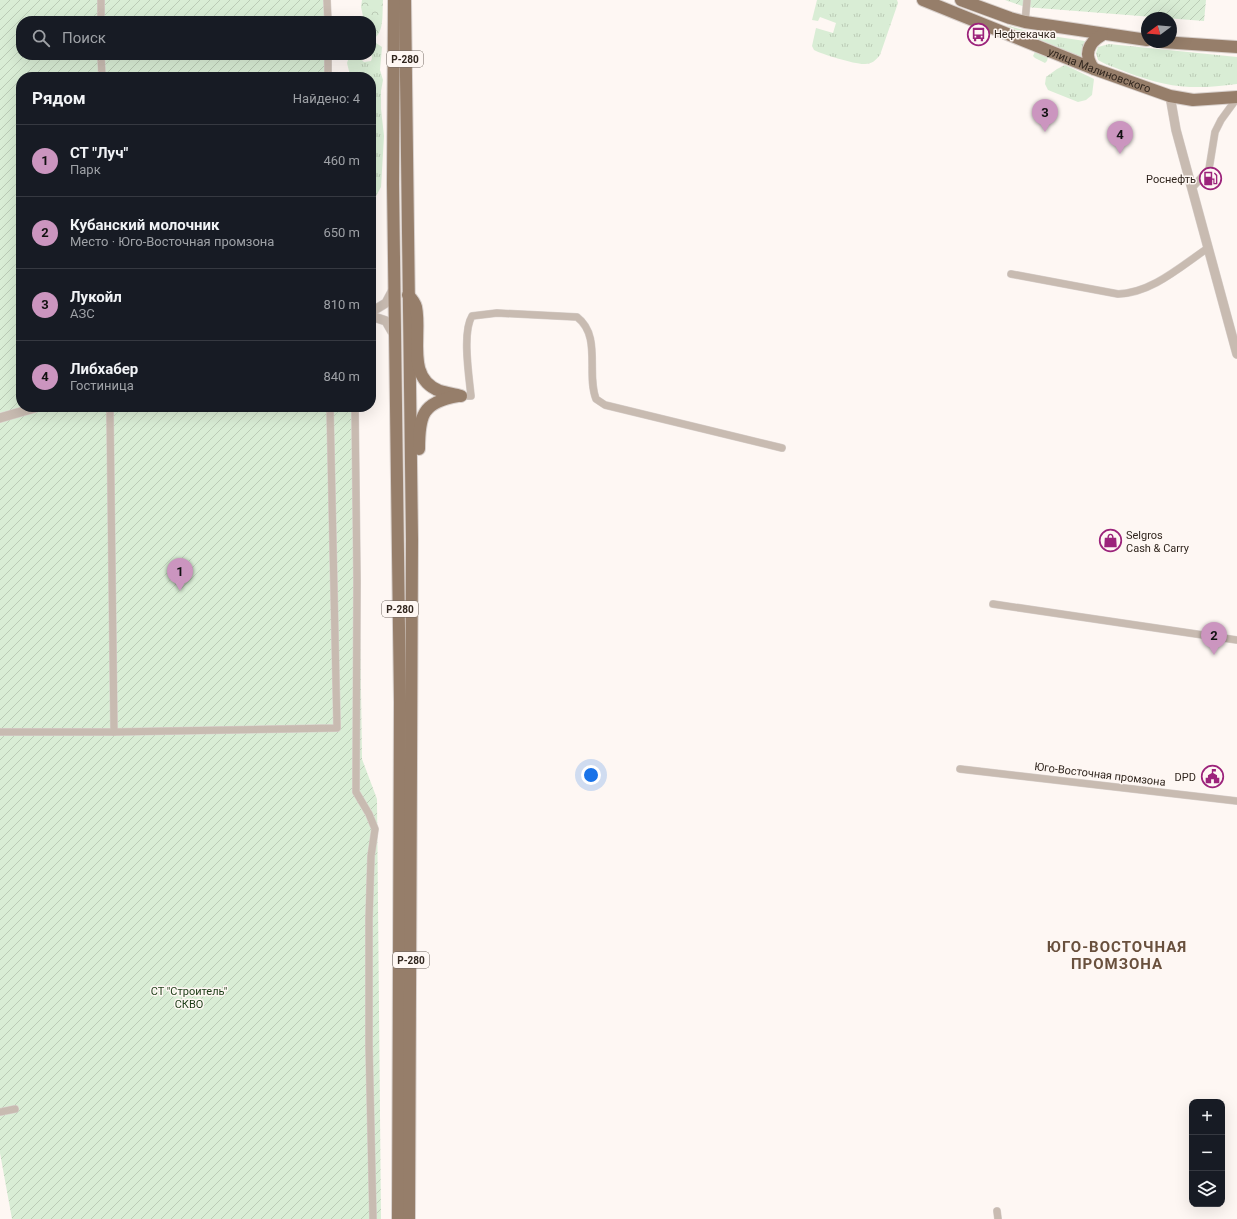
<!DOCTYPE html>
<html lang="ru">
<meta charset="utf-8">
<style>
:root{--surface:#171b24;--page:#242831;--text:#f1f3f6;--muted:#9ea1a6;--line:#363941;--accent:#cb95bf}
body{margin:0;font-family:Roboto,sans-serif;background:var(--page);color:var(--text)}
.controls{position:absolute;right:12px;bottom:12px;display:grid;overflow:hidden;border-radius:8px;box-shadow:0 4px 16px #0002}
.controls button{width:36px;height:36px;display:grid;place-items:center;padding:0;border:0;border-bottom:1px solid var(--line);background:var(--surface);color:var(--text);font:20px sans-serif}
.compass{position:absolute;left:1141px;top:12px;width:36px;height:36px;border-radius:50%;background:var(--surface);box-shadow:0 4px 16px #0002;rotate:254deg}
.you{position:absolute;left:591px;top:775px;width:14px;height:14px;margin:-10px;border:3px solid #fff;border-radius:50%;background:#1a73e8;box-shadow:0 0 0 6px #1a73e833}
.badge{display:grid;place-items:center;width:26px;height:26px;border-radius:50%;background:var(--accent);color:#111;font-size:13px;font-weight:700}
.pin{position:absolute;translate:-50% -33px;filter:drop-shadow(0 1px 2px #0008)}
.pin::after{content:'';position:absolute;top:21px;width:14px;height:12px;background:inherit;clip-path:polygon(0 0,100% 0,50% 100%)}
.list{margin:0;padding:0;list-style:none}
h2{display:flex;justify-content:space-between;align-items:center;height:52px;margin:0;padding:0 16px;font-size:17px}
h2 small{font-size:13px;font-weight:400;color:var(--muted)}
.list li{display:grid;grid-template-columns:26px 1fr auto;gap:12px;align-items:center;box-sizing:border-box;height:72px;padding:0 16px;border-top:1px solid var(--line)}
.list b{display:block;font-size:15px;white-space:nowrap}
.list p{margin:0;font-size:13px;white-space:nowrap;color:var(--muted)}
.list em{font-size:13px;font-style:normal;color:var(--muted)}
.icon{flex:none;width:22px;height:22px;fill:none;stroke:currentColor;stroke-width:2;stroke-linecap:round;stroke-linejoin:round}
.map{position:relative;flex:none;width:1237px;height:1219px;overflow:hidden}
.search{position:absolute;background:var(--surface);box-shadow:0 4px 16px #0002;left:16px;top:16px;width:360px;height:44px;display:flex;align-items:center;gap:10px;box-sizing:border-box;padding:0 14px;border-radius:16px;color:var(--muted);font-size:15px}
.panel{position:absolute;background:var(--surface);box-shadow:0 4px 16px #0002;left:16px;top:72px;width:360px;height:340px;border-radius:16px}
.map>svg:first-child{display:block}
.grass{fill:url(#grass-tufts)}
.forest{fill:url(#forest-crowns)}
.garden{fill:url(#garden-furrows)}
.lines{fill:none;stroke-linecap:round;stroke-linejoin:round}
.minor-casing{stroke:#d9d1cd;stroke-width:8}
.tertiary-casing{stroke:#d9d1cd;stroke-width:10}
.trunk-casing{stroke:#d9d1cd;stroke-width:14}
.minor{stroke:#c8bbb1;stroke-width:7}
.tertiary{stroke:#c8bbb1;stroke-width:9}
.trunk{stroke:#967e6a;stroke-width:12}
.labels{text-anchor:middle;stroke-width:3;stroke-linejoin:round;paint-order:stroke}
.shield{fill:#fef7f3;stroke:#6e655e;stroke-width:1}
.shield-label{font-size:10px;font-weight:bold;fill:#31261e}
.poi-label{font-size:11px;fill:#31261e;stroke:#fef7f3;text-anchor:start}
.street-label{font-size:11px;fill:#31261e;stroke:#fef7f3}
.park-label{font-size:11px;fill:#193a13;stroke:#fef7f3}
.district-label{font-size:15px;font-weight:bold;letter-spacing:1px;fill:#69503d;stroke:#fef7f3}
</style>
<div class="map">
<svg width="1237" height="1219" viewBox="0 0 1237 1219">
<defs>
<pattern id="grass-tufts" width="24" height="20" patternUnits="userSpaceOnUse"><rect width="24" height="20" fill="#d9edd5"/><path d="M3 7l-1-3M5 7V3M7 7l1-3M15 17l-1-3M17 17v-4M19 17l1-3" fill="none" stroke="#bbcbb6"/></pattern>
<pattern id="forest-crowns" width="20" height="18" patternUnits="userSpaceOnUse"><rect width="20" height="18" fill="#d9edd5"/><path d="M2 6a3 3 0 1 1 6 0M12 15a3 3 0 1 1 6 0" fill="none" stroke="#bbcbb6"/></pattern>
<pattern id="garden-furrows" width="10" height="10" patternUnits="userSpaceOnUse"><rect width="10" height="10" fill="#d9edd5"/><path d="M-1 1l2-2M0 10L10 0M9 11l2-2" fill="none" stroke="#bbcbb6"/></pattern>
</defs>
<rect width="100%" height="100%" fill="#fef7f3"/>
<g class="grass">
<path d="M 817,0 L 897,0 L 898,3 L 880,55 C 876,60 872,64 865,64 C 857,65 821,54 814,50 L 812,46 L 816,28 L 833,33 L 836,23 L 820,17 L 818,21 L 812,20 Z"/>
<path d="M 1005,25 L 1038,34 L 1085,41 L 1082,49 L 1081,57 Z"/>
<path d="M 376,43 L 382,47 L 380,70 L 383,80 L 381,91 L 381,109 L 384,136 L 381,187 L 376,196 L 372,197 L 371,77 L 354,77 L 350,75 L 347,63 L 349,57 C 356,55 359,57 364,62 L 371,61 L 372,58 L 371,48 Z"/>
<path d="M 1109,44 L 1237,57 L 1237,84 C 1193,90 1168,88 1126,72 C 1117,68 1106,65 1098,60 L 1096,53 L 1098,47 Z"/>
<path d="M 1035,52 L 1048,57 L 1047,61 L 1045,63 L 1035,58 L 1033,56 Z"/>
<path d="M 1065,65 L 1094,79 L 1092,95 L 1086,100 L 1078,102 L 1048,90 L 1045,84 L 1046,77 L 1057,69 Z"/>
</g>
<path class="forest" d="M 362,0 L 383,0 C 382,12 385,35 372,39 L 371,21 L 364,21 L 361,7 Z"/>
<g class="garden">
<path d="M 0,0 L 329,0 L 329,21 L 21,21 L 21,55 L 329,55 L 330,77 L 21,77 L 22,407 L 0,413 Z"/>
<path d="M 1005,0 L 1206,0 L 1204,21 L 1025,7 Z"/>
<path d="M 55,407 L 357,407 L 362,759 L 377,799 L 381,1219 L 12,1219 L 0,1153 L 0,422 Z"/>
</g>
<g class="lines">
<defs>
<g id="minor">
<path d="M 101,0 L 101,21"/>
<path d="M 327,0 L 328,21"/>
<path d="M 1025,22 L 1027,0"/>
<path d="M 101,55 L 102,77"/>
<path d="M 328,55 L 328,77"/>
<path d="M 1192,188 L 1209,169 L 1215,132 L 1221,120 L 1237,98"/>
<path d="M 1011,274 L 1118,294 C 1152,293 1181,266 1208,248"/>
<path d="M 461,396 L 471,396 C 469,376 462,332 472,316 L 497,313 L 577,317 C 602,336 586,374 596,399 L 605,405 L 782,448"/>
<path d="M 355,407 L 357,581 L 356,792 L 369,814 L 375,829 L 371,856 L 369,919 L 369,1045 L 373,1219"/>
<path d="M 110,412 L 114,732"/>
<path d="M 993,604 L 1237,640"/>
<path d="M 0,732 L 114,732 L 337,728 L 330,407"/>
<path d="M 960,769 L 1237,801"/>
<path d="M 0,1112 L 15,1109"/>
<path d="M 997,1211 L 998,1219"/>
</g>
<g id="tertiary">
<path d="M 1170,96 L 1176,130 L 1237,354"/>
<path d="M 371,312 L 386,303 L 394,288"/>
<path d="M 371,316 L 386,321 L 394,335"/>
<path d="M 0,418 L 38,407"/>
</g>
<g id="trunk">
<path d="M 394,0 L 393,184 L 400,702 L 398,1219"/>
<path d="M 405,0 L 412,539 L 409,1219"/>
<path id="s1" d="M 923,0 L 1094,69 L 1170,96 L 1193,100 L 1237,97"/>
<path d="M 961,0 L 1010,18 L 1025,22 L 1147,40"/>
<path d="M 1162,42 L 1237,47"/>
<path d="M 1094,69 C 1083,55 1088,43 1102,35"/>
<path d="M 408,295 C 411,298 415,303 416,307 C 422,335 405,378 440,391 C 446,393 454,394 461,396"/>
<path d="M 419,449 C 419,416 422,402 458,396"/>
</g>
</defs>
<use href="#minor" class="minor-casing"/>
<use href="#tertiary" class="tertiary-casing"/>
<use href="#trunk" class="trunk-casing"/>
<use href="#minor" class="minor"/>
<use href="#tertiary" class="tertiary"/>
<use href="#trunk" class="trunk"/>
</g>
<defs>
<symbol id="bus-ring" viewBox="-11 -11 22 22"><circle r="9.5" fill="#fef7f3" stroke="#9c237b" stroke-width="1.5"/><path d="M-5-6H5V4H4V6H2V4H-2V6H-4V4H-5ZM-3.5-4V0h7V-4ZM-3.5 1.2v1.5H-2V1.2ZM2 1.2v1.5H3.5V1.2Z" fill="#9c237b"/></symbol>
<symbol id="fuel-ring" viewBox="-11 -11 22 22"><circle r="9.5" fill="#fef7f3" stroke="#9c237b" stroke-width="1.5"/><path d="M-5.5-6h7V0h2V4h1.3V-2.5L3-4.5l.8-.8L6-3V5H2.5V1h-1V6h-7ZM-4.2-4.7v3.2H.2V-4.7Z" fill="#9c237b"/></symbol>
<symbol id="shop-ring" viewBox="-11 -11 22 22"><circle r="9.5" fill="#fef7f3" stroke="#9c237b" stroke-width="1.5"/><path d="M-5-2.5h2.3a2.7 3.5 0 0 1 5.4 0H5L5.5 6h-11ZM-1.5-2.5h3a1.5 2.3 0 0 0-3 0Z" fill="#9c237b"/></symbol>
<symbol id="civic-ring" viewBox="-11 -11 22 22"><circle r="9.5" fill="#fef7f3" stroke="#9c237b" stroke-width="1.5"/><path d="M-.6-6.5H3V-4.5H.6V-3L4-1V1h2V6H-6V1h2V-1L-.6-3ZM-1.2 2.5V6h2.4V2.5Z" fill="#9c237b"/></symbol>
</defs>
<g fill-rule="evenodd">
<use href="#bus-ring" x="966" y="22" width="25" height="25"/>
<use href="#fuel-ring" x="1198" y="166" width="25" height="25"/>
<use href="#shop-ring" x="1098" y="528" width="25" height="25"/>
<use href="#civic-ring" x="1200" y="764" width="25" height="25"/>
</g>
<g class="labels">
<g class="shield">
<rect x="387" y="51" width="36" height="16" rx="3"/>
<rect x="382" y="601" width="36" height="16" rx="3"/>
<rect x="393" y="952" width="36" height="16" rx="3"/>
</g>
<g class="shield-label">
<text x="405" y="63">Р-280</text>
<text x="400" y="613">Р-280</text>
<text x="411" y="964">Р-280</text>
</g>
<g class="poi-label">
<text x="994" y="38">Нефтекачка</text>
<text x="1196" y="183" text-anchor="end">Роснефть</text>
<text x="1126" y="539">Selgros<tspan x="1126" dy="13">Cash &amp; Carry</tspan></text>
<text x="1196" y="781" text-anchor="end">DPD</text>
</g>
<g class="street-label">
<text dy="4" stroke="none"><textPath href="#s1" startOffset="190">улица Малиновского</textPath></text>
<text transform="translate(1100 774) rotate(7)" y="4">Юго-Восточная промзона</text>
</g>
<g class="park-label">
<text x="189" y="995">СТ "Строитель"<tspan x="189" dy="13">СКВО</tspan></text>
</g>
<g class="district-label">
<text x="1117" y="952">ЮГО-ВОСТОЧНАЯ<tspan x="1117" dy="17">ПРОМЗОНА</tspan></text>
</g>
</g>
</svg>
<div class="controls">
<button>+</button>
<button>−</button>
<button><svg class="icon" aria-label="layers" viewBox="0 0 24 24"><path d="M12 4l9 5-9 5-9-5zM3 14l9 5 9-5"/></svg></button>
</div>
<svg class="compass" viewBox="-18 -18 36 36"><path d="M0-13l5 13h-10z" fill="#e53935"/><path d="M0 13l5-13h-10z" fill="#9ea1a6"/></svg>
<div class="you"></div>
<div class="pin badge" style="left:180px;top:591px">1</div>
<div class="pin badge" style="left:1214px;top:655px">2</div>
<div class="pin badge" style="left:1045px;top:132px">3</div>
<div class="pin badge" style="left:1120px;top:154px">4</div>
<div class="search"><svg class="icon" aria-label="search" viewBox="0 0 24 24"><circle cx="10" cy="10" r="6"/><path d="M15 15l6 6"/></svg>Поиск</div>
<section class="panel">
<h2>Рядом<small>Найдено: 4</small></h2>
<ul class="list">
<li><span class="badge">1</span><div><b>СТ &quot;Луч&quot;</b><p>Парк</p></div><em>460 m</em></li>
<li><span class="badge">2</span><div><b>Кубанский молочник</b><p>Место · Юго-Восточная промзона</p></div><em>650 m</em></li>
<li><span class="badge">3</span><div><b>Лукойл</b><p>АЗС</p></div><em>810 m</em></li>
<li><span class="badge">4</span><div><b>Либхабер</b><p>Гостиница</p></div><em>840 m</em></li>
</ul>
</section>
</div>
